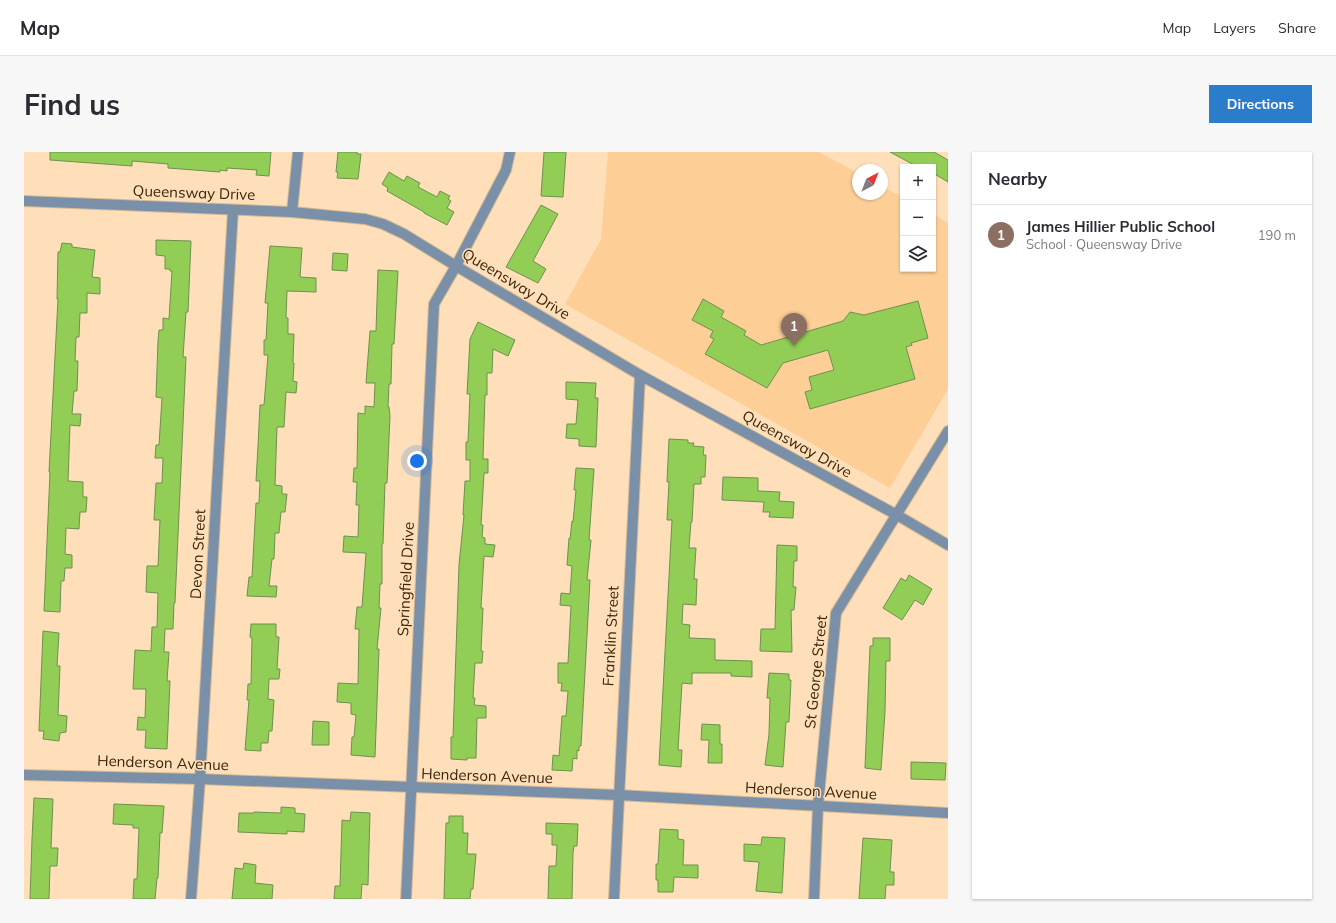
<!DOCTYPE html>
<meta charset="utf-8">
<style>
:root{--surface:#fff;--page:#f7f7f7;--text:#2b2b33;--muted:#7c7c81;--line:#e1e1e2;--accent:#2b7ccb}
body{margin:0;font-family:Mulish,sans-serif;background:var(--page);color:var(--text)}
.controls{position:absolute;right:12px;top:12px;display:grid;overflow:hidden;border-radius:0px;box-shadow:0 1px 3px #0004}
.controls button{width:36px;height:36px;display:grid;place-items:center;padding:0;border:0;border-bottom:1px solid var(--line);background:var(--surface);color:var(--text);font:20px sans-serif}
.compass{position:absolute;left:828px;top:12px;width:36px;height:36px;border-radius:50%;background:var(--surface);box-shadow:0 1px 3px #0004;rotate:42deg}
.you{position:absolute;left:393px;top:309px;width:14px;height:14px;margin:-10px;border:3px solid #fff;border-radius:50%;background:#1a73e8;box-shadow:0 0 0 6px #1a73e833}
.badge{display:grid;place-items:center;width:26px;height:26px;border-radius:50%;background:var(--accent);color:#fff;font-size:13px;font-weight:700}
.pin{position:absolute;translate:-50% -33px;filter:drop-shadow(0 1px 2px #0008)}
.pin::after{content:'';position:absolute;top:21px;width:14px;height:12px;background:inherit;clip-path:polygon(0 0,100% 0,50% 100%)}
.list{margin:0;padding:0;list-style:none}
h2{display:flex;justify-content:space-between;align-items:center;height:52px;margin:0;padding:0 16px;font-size:17px}
h2 small{font-size:13px;font-weight:400;color:var(--muted)}
.list li{display:grid;grid-template-columns:26px 1fr auto;gap:12px;align-items:center;box-sizing:border-box;height:60px;padding:0 16px;border-top:1px solid var(--line)}
.list b{display:block;font-size:15px;white-space:nowrap}
.list p{margin:0;font-size:13px;white-space:nowrap;color:var(--muted)}
.list em{font-size:13px;font-style:normal;color:var(--muted)}
.icon{flex:none;width:22px;height:22px;fill:none;stroke:currentColor;stroke-width:2;stroke-linecap:round;stroke-linejoin:round}
.map{position:relative;flex:none;width:924px;height:747px;overflow:hidden;border-radius:0px}
header{display:flex;align-items:center;gap:24px;box-sizing:border-box;height:56px;padding:0 20px;background:var(--surface);border-bottom:1px solid var(--line)}
header strong{font-size:19px}
nav{display:flex;gap:22px;margin-inline-start:auto;font-size:14px}
.intro{display:flex;align-items:center;justify-content:space-between;box-sizing:border-box;height:96px;padding:0 24px}
h1{margin:0;font-size:28px}
.button{padding:10px 18px;border-radius:0px;background:var(--accent);color:#fff;font-size:14px;font-weight:700}
main{display:flex;gap:24px;padding:0 24px}
aside{flex:1;background:var(--surface);border-radius:0px;box-shadow:0 1px 3px #0004}
.map>svg:first-child{display:block}
.built{fill:#fdcf97}
.building{fill:#92ce55;stroke:#6e904f}
.lines{fill:none;stroke-linecap:round;stroke-linejoin:round}
.minor-casing{stroke:#d7ba96;stroke-width:12}
.minor{stroke:#7990a8;stroke-width:10}
.labels{text-anchor:middle;stroke-width:3;stroke-linejoin:round;paint-order:stroke}
.street-label{font-size:15px;fill:#39250a;stroke:#fedfb9}
</style>
<header>
<strong>Map</strong>
<nav><a>Map</a><a>Layers</a><a>Share</a></nav>
</header>
<div class="intro"><h1>Find us</h1><a class="button">Directions</a></div>
<main>
<div class="map">
<svg width="924" height="747" viewBox="0 0 924 747">
<rect width="100%" height="100%" fill="#fedfb9"/>
<path class="built" d="M 584,0 L 795,0 L 834,21 L 834,42 L 858,42 L 858,34 L 879,46 L 879,117 L 909,117 L 909,62 L 924,71 L 924,237 L 866,336 L 541,152 L 577,87 Z"/>
<g class="building">
<path d="M 26,0 L 247,0 L 245,24 L 232,23 L 233,18 L 203,16 L 203,19 L 196,18 L 196,20 L 144,16 L 144,12 L 108,9 L 108,14 L 26,8 Z"/>
<path d="M 314,0 L 333,0 L 333,2 L 337,2 L 334,27 L 313,26 L 314,20 L 312,20 Z"/>
<path d="M 520,0 L 542,0 L 539,45 L 517,44 Z"/>
<path d="M 866,0 L 910,0 L 924,8 L 924,30 L 909,21 L 909,15 L 894,15 Z"/>
<path d="M 365,20 L 380,29 L 383,24 L 396,31 L 394,35 L 413,45 L 416,39 L 426,44 L 424,47 L 427,49 L 423,56 L 430,60 L 423,73 L 400,61 L 400,60 L 363,39 L 364,36 L 358,32 Z"/>
<path d="M 517,53 L 534,62 L 509,109 L 522,117 L 514,131 L 482,115 Z"/>
<path d="M 132,88 L 167,89 L 164,160 L 162,160 L 159,205 L 162,205 L 151,451 L 150,451 L 149,477 L 141,477 L 140,500 L 145,500 L 143,529 L 146,529 L 143,597 L 121,596 L 122,578 L 113,578 L 114,565 L 121,566 L 122,537 L 109,537 L 111,498 L 127,499 L 128,475 L 133,475 L 134,441 L 122,440 L 123,414 L 134,414 L 136,368 L 130,368 L 132,331 L 138,331 L 139,306 L 131,306 L 132,293 L 135,293 L 138,246 L 132,245 L 134,189 L 135,178 L 139,178 L 139,166 L 145,167 L 148,119 L 146,119 L 146,117 L 141,117 L 141,104 L 132,103 Z"/>
<path d="M 38,91 L 48,92 L 48,95 L 71,98 L 68,125 L 76,126 L 76,142 L 63,141 L 63,161 L 56,161 L 55,185 L 52,185 L 51,209 L 54,209 L 53,239 L 50,239 L 48,262 L 57,262 L 56,274 L 46,273 L 44,329 L 59,330 L 59,345 L 63,345 L 62,360 L 56,360 L 55,377 L 42,376 L 41,402 L 48,403 L 48,416 L 41,416 L 40,429 L 37,429 L 36,460 L 20,459 L 26,320 L 25,320 L 34,147 L 33,147 L 34,100 L 36,100 Z"/>
<path d="M 246,94 L 278,96 L 276,125 L 292,126 L 292,140 L 263,139 L 262,166 L 264,166 L 264,182 L 270,182 L 269,211 L 270,211 L 269,229 L 273,230 L 272,241 L 262,240 L 260,275 L 253,275 L 251,333 L 258,334 L 258,342 L 263,342 L 261,360 L 257,360 L 255,381 L 251,381 L 250,407 L 248,407 L 245,434 L 253,434 L 252,445 L 223,444 L 225,425 L 228,425 L 232,351 L 235,351 L 236,329 L 232,329 L 234,294 L 236,253 L 240,253 L 244,203 L 240,203 L 240,188 L 242,188 L 244,151 L 241,151 Z"/>
<path d="M 309,101 L 324,102 L 323,119 L 308,118 Z"/>
<path d="M 354,118 L 374,119 L 370,192 L 368,192 L 367,232 L 365,232 L 364,255 L 365,255 L 366,264 L 363,331 L 361,331 L 359,392 L 358,392 L 358,432 L 356,432 L 355,456 L 357,456 L 353,497 L 355,497 L 351,605 L 327,603 L 328,585 L 330,585 L 332,563 L 327,562 L 327,551 L 313,550 L 314,531 L 334,532 L 335,477 L 331,477 L 333,455 L 338,455 L 342,401 L 319,400 L 320,384 L 334,385 L 335,353 L 332,353 L 333,330 L 329,330 L 330,316 L 333,316 L 334,261 L 341,262 L 341,254 L 350,255 L 351,231 L 342,231 L 346,179 L 352,179 Z"/>
<path d="M 679,147 L 700,159 L 697,165 L 722,179 L 720,183 L 737,193 L 819,169 L 826,160 L 840,163 L 894,149 L 904,186 L 887,191 L 888,193 L 882,195 L 891,227 L 786,257 L 781,240 L 788,238 L 785,225 L 810,218 L 804,198 L 759,211 L 743,236 L 681,202 L 690,187 L 686,185 L 689,179 L 668,168 Z"/>
<path d="M 454,170 L 491,188 L 484,204 L 469,197 L 468,221 L 463,221 L 463,243 L 461,243 L 459,307 L 464,307 L 464,321 L 460,321 L 457,373 L 459,373 L 458,385 L 461,386 L 461,392 L 471,393 L 469,405 L 460,404 L 457,456 L 459,456 L 457,499 L 459,499 L 458,511 L 451,511 L 449,546 L 451,546 L 450,553 L 462,554 L 462,566 L 453,566 L 452,606 L 443,606 L 443,608 L 427,607 L 427,585 L 429,585 L 435,413 L 440,363 L 439,363 L 441,329 L 446,329 L 446,308 L 442,308 L 442,290 L 444,290 L 446,242 L 443,242 L 446,187 Z"/>
<path d="M 542,230 L 572,231 L 571,246 L 574,246 L 572,295 L 555,294 L 555,287 L 542,286 L 543,272 L 552,272 L 554,248 L 542,247 Z"/>
<path d="M 645,287 L 664,288 L 664,291 L 670,291 L 669,294 L 680,295 L 679,303 L 682,303 L 681,325 L 677,325 L 677,332 L 670,332 L 668,370 L 667,370 L 665,396 L 672,396 L 670,427 L 673,427 L 672,453 L 659,452 L 658,472 L 666,473 L 665,486 L 691,487 L 691,508 L 728,509 L 728,525 L 707,524 L 707,521 L 668,521 L 668,532 L 658,531 L 654,598 L 658,598 L 657,615 L 635,613 L 648,368 L 643,368 L 645,330 L 643,330 Z"/>
<path d="M 552,316 L 570,317 L 565,388 L 567,388 L 563,428 L 566,428 L 557,594 L 555,594 L 555,599 L 553,598 L 553,607 L 549,606 L 548,619 L 528,618 L 529,603 L 535,604 L 538,564 L 542,564 L 544,539 L 537,539 L 538,531 L 534,531 L 534,511 L 544,511 L 547,454 L 536,453 L 537,441 L 546,442 L 548,414 L 543,413 L 545,386 L 546,387 L 548,369 L 549,370 L 552,338 L 550,338 Z"/>
<path d="M 699,325 L 734,326 L 734,339 L 756,340 L 755,349 L 770,350 L 769,366 L 745,365 L 746,360 L 739,360 L 740,350 L 698,348 Z"/>
<path d="M 753,393 L 773,394 L 773,409 L 770,409 L 769,435 L 772,435 L 770,458 L 767,458 L 768,500 L 736,499 L 737,477 L 751,477 Z"/>
<path d="M 885,423 L 908,437 L 899,453 L 891,448 L 878,468 L 859,456 L 877,426 L 882,429 Z"/>
<path d="M 227,472 L 252,472 L 252,485 L 255,485 L 253,517 L 256,517 L 255,527 L 245,527 L 244,547 L 250,548 L 248,579 L 245,579 L 244,591 L 237,591 L 237,599 L 221,598 L 225,548 L 223,548 L 224,532 L 227,532 L 228,486 L 226,485 Z"/>
<path d="M 19,479 L 35,481 L 33,514 L 36,514 L 34,563 L 43,564 L 42,580 L 36,581 L 35,589 L 19,587 L 20,579 L 15,579 Z"/>
<path d="M 849,486 L 866,486 L 866,509 L 862,509 L 861,560 L 857,618 L 841,616 L 846,494 L 849,494 Z"/>
<path d="M 745,521 L 765,522 L 765,528 L 767,528 L 765,570 L 762,570 L 759,615 L 741,613 L 745,582 L 746,546 L 743,546 Z"/>
<path d="M 289,569 L 305,570 L 305,593 L 288,593 Z"/>
<path d="M 678,572 L 696,573 L 696,592 L 698,592 L 698,611 L 684,611 L 685,588 L 677,588 Z"/>
<path d="M 887,610 L 922,611 L 921,628 L 887,627 Z"/>
<path d="M 10,646 L 29,647 L 27,696 L 34,696 L 33,714 L 26,714 L 25,747 L 6,747 L 8,687 Z"/>
<path d="M 90,652 L 140,654 L 138,681 L 136,681 L 134,726 L 133,726 L 131,747 L 109,747 L 110,727 L 113,727 L 115,676 L 109,676 L 109,673 L 89,672 Z"/>
<path d="M 257,655 L 271,656 L 271,661 L 281,662 L 280,680 L 263,679 L 263,682 L 214,680 L 215,661 L 230,661 L 230,660 L 257,661 Z"/>
<path d="M 327,660 L 346,661 L 344,733 L 338,732 L 337,747 L 310,747 L 311,734 L 316,734 L 318,668 L 326,669 Z"/>
<path d="M 425,664 L 439,664 L 439,681 L 444,681 L 443,702 L 452,702 L 449,737 L 447,737 L 446,747 L 420,747 L 422,671 L 425,671 Z"/>
<path d="M 522,671 L 554,672 L 553,694 L 550,694 L 549,701 L 548,747 L 524,747 L 525,714 L 532,714 L 533,693 L 528,693 L 528,682 L 522,682 Z"/>
<path d="M 636,677 L 654,678 L 654,687 L 660,688 L 659,713 L 674,713 L 674,726 L 650,725 L 649,740 L 634,740 L 634,728 L 632,728 L 632,712 L 634,712 Z"/>
<path d="M 738,685 L 761,686 L 758,741 L 732,739 L 735,710 L 720,709 L 720,692 L 737,693 Z"/>
<path d="M 839,686 L 868,688 L 866,720 L 870,720 L 870,733 L 862,733 L 861,747 L 835,747 Z"/>
<path d="M 220,711 L 232,713 L 231,731 L 249,733 L 248,747 L 208,747 L 211,716 L 219,717 Z"/>
</g>
<g class="lines">
<defs>
<g id="minor">
<path d="M 0,49 L 268,60 L 341,67 L 359,72 L 380,82 L 432,114 L 616,223 L 873,363 L 924,393"/>
<path d="M 268,60 L 274,0"/>
<path d="M 0,623 L 176,627 L 594,643 L 924,661"/>
<path d="M 167,747 L 176,627 L 209,58"/>
<path d="M 382,747 L 410,152 L 432,114 L 482,18 L 486,0"/>
<path d="M 590,747 L 616,223"/>
<path d="M 790,747 L 794,654 L 812,461 L 924,279"/>
</g>
</defs>
<use href="#minor" class="minor-casing"/>
<use href="#minor" class="minor"/>
</g>
<g class="labels">
<g class="street-label">
<text transform="translate(170 41) rotate(2)" y="5">Queensway Drive</text>
<text transform="translate(492 132) rotate(31)" y="5">Queensway Drive</text>
<text transform="translate(773 292) rotate(29)" y="5">Queensway Drive</text>
<text transform="translate(174 402) rotate(-87)" y="5">Devon Street</text>
<text transform="translate(382 427) rotate(-87)" y="5">Springfield Drive</text>
<text transform="translate(587 484) rotate(-87)" y="5">Franklin Street</text>
<text transform="translate(792 520) rotate(-84)" y="5">St George Street</text>
<text transform="translate(139 611) rotate(2)" y="5">Henderson Avenue</text>
<text transform="translate(463 624) rotate(2)" y="5">Henderson Avenue</text>
<text transform="translate(787 639) rotate(3)" y="5">Henderson Avenue</text>
</g>
</g>
</svg>
<div class="controls">
<button>+</button>
<button>−</button>
<button><svg class="icon" aria-label="layers" viewBox="0 0 24 24"><path d="M12 4l9 5-9 5-9-5zM3 14l9 5 9-5"/></svg></button>
</div>
<svg class="compass" viewBox="-18 -18 36 36"><path d="M0-13l5 13h-10z" fill="#e53935"/><path d="M0 13l5-13h-10z" fill="#7c7c81"/></svg>
<div class="you"></div>
<div class="pin badge" style="left:770px;top:194px;background:#8d6e63">1</div>
</div>
<aside>
<h2>Nearby<small></small></h2>
<ul class="list">
<li><span class="badge" style="background:#8d6e63">1</span><div><b>James Hillier Public School</b><p>School · Queensway Drive</p></div><em>190 m</em></li>
</ul>
</aside>
</main>
